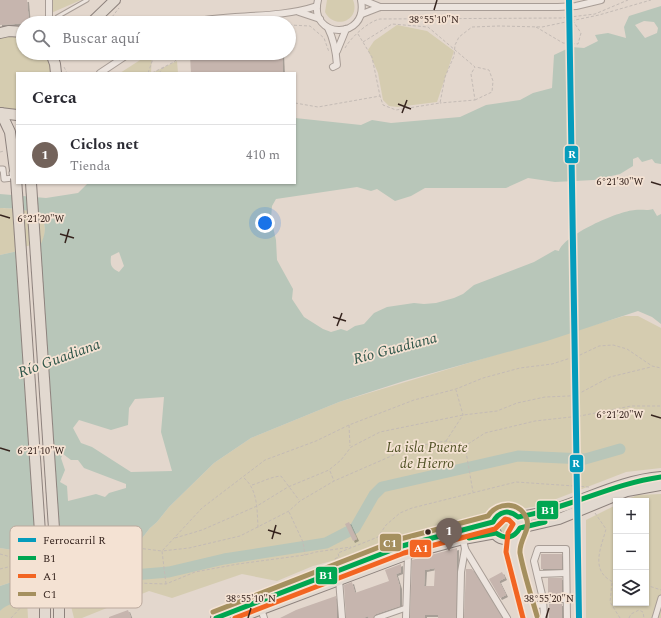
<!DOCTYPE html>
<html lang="es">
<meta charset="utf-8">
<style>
:root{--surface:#fff;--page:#f2f2f3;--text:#2b2b33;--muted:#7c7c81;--line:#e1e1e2;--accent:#73635b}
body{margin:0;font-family:Spectral,serif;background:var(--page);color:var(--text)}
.controls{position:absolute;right:12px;bottom:12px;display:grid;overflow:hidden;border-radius:0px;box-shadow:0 1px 3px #0004}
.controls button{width:36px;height:36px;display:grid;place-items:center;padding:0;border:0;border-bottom:1px solid var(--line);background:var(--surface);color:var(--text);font:20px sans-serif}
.you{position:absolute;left:265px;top:223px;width:14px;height:14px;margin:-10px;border:3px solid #fff;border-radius:50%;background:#1a73e8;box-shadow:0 0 0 6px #1a73e833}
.badge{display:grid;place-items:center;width:26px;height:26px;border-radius:50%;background:var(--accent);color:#fff;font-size:13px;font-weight:700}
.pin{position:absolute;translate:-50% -33px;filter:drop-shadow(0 1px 2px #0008)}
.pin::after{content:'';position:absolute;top:21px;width:14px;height:12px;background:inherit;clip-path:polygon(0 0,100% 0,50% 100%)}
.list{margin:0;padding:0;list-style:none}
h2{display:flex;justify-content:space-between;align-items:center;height:52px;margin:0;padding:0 16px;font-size:17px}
h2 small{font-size:13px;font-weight:400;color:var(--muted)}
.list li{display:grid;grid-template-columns:26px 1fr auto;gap:12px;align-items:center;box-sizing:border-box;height:60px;padding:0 16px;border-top:1px solid var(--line)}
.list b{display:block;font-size:15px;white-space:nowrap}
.list p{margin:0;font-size:13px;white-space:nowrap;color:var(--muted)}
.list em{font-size:13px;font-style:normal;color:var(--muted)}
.icon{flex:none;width:22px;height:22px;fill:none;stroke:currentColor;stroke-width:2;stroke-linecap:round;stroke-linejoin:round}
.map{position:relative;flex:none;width:661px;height:618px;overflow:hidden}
.search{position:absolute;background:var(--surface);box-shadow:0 1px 3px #0004;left:16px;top:16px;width:280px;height:44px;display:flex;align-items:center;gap:10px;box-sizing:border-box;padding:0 14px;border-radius:22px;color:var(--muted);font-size:15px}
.panel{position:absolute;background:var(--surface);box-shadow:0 1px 3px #0004;left:16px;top:72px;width:280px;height:112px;border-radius:0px}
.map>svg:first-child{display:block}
.green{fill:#d5ccb0}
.water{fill:#b8c6b9;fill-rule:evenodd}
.pier{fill:#e3d7cd}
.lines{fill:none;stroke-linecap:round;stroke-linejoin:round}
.river{stroke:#b8c6b9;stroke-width:11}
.building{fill:#c6b5ae;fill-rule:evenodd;filter:url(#shadow)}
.service-casing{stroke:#a89d96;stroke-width:5}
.pedestrian-casing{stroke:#a89d96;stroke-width:7}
.minor-casing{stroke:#a89d96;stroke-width:8}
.primary-casing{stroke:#8d827d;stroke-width:12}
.path{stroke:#c4bbb5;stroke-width:1;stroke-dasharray:3 2;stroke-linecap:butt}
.service{stroke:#ece4de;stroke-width:3}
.pedestrian{stroke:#ece4de;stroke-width:5}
.minor{stroke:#ece4de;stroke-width:6}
.primary{stroke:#e2d9d0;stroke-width:10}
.primary-bridge-casing{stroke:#8d827d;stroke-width:12;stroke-linecap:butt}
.primary-bridge{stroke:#e2d9d0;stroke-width:10}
.bus-1-casing{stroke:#f4e2d3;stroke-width:8}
.bus-2-casing{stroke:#f4e2d3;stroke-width:8}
.bus-3-casing{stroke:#f4e2d3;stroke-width:8}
.bus-1{stroke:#00a651;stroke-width:5}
.bus-2{stroke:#f26522;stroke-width:5}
.bus-3{stroke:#a5905f;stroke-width:5}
.rail-1-casing{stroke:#f4e2d3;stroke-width:9}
.rail-1{stroke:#059cbc;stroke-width:6}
.ticks{fill:none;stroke:#36241e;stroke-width:1.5}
.bus-dot{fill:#36241e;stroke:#f4e2d3;stroke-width:1.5}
.labels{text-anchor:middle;stroke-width:3.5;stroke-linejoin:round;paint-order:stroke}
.park-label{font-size:14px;font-style:italic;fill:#515226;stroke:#f4e2d3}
.water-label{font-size:15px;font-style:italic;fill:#2e5549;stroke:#f4e2d3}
.key{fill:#f4e2d3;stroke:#bba99d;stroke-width:1}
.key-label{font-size:11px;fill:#36241e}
.ticks-label{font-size:10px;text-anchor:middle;fill:#36241e;stroke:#f4e2d3;stroke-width:3.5;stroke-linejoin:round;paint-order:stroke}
.line-badge{stroke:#f4e2d3;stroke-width:1.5}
.badge-label{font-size:11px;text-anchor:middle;font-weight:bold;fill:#fff}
</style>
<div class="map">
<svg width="661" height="618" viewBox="0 0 661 618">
<defs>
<filter id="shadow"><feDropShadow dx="2" dy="2" stdDeviation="0" flood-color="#0004"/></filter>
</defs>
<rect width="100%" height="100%" fill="#e3d7cd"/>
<g class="green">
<path d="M 52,0 L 81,0 L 51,13 Z"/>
<path d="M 327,0 L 353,0 C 361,20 335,31 325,12 Z"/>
<path d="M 397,25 L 427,31 L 454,51 L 437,102 L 397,107 L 389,106 L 383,100 L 378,73 L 368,50 L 374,41 Z"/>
<path d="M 10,36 L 23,37 L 23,53 L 45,53 L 49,62 L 51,73 L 17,73 L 17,110 L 0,107 L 0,38 Z"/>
<path d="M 151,53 L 152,53 L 151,73 L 120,73 Z"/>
<path d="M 177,61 L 178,73 L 152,73 Z"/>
<path d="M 0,208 C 24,209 55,210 42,244 L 27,249 L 0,255 Z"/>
<path d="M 624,316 L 638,316 L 661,328 L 661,468 L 626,472 L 538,506 L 521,509 L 510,502 L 489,508 L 481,521 L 313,566 L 277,581 L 242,574 L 172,598 L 149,591 L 82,618 L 74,618 L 68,594 L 85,589 L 116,573 L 127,547 L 139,542 L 150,528 L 157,522 L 169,507 L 214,463 L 251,438 L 339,402 Z"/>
<path d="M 661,494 L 661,618 L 586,618 L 586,520 L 616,505 L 616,603 L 646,603 L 646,501 L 624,501 L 637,495 Z"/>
<circle cx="506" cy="525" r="9"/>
<path d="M 0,548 L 62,558 L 65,560 L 30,576 L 0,586 Z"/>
<path d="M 27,599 L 28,618 L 0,618 L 0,611 L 5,605 Z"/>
</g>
<path class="water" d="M 661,6 L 661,164 L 655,163 L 652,159 L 642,162 L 638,157 L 633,159 L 633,166 L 620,174 L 594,180 L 555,182 L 528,178 L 506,188 L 425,188 L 411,196 L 395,201 L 377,189 L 371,191 L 357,187 L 276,199 L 272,206 L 271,218 L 276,240 L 277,260 L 293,289 L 292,299 L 304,317 L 323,329 L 331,332 L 341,329 L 347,331 L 355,326 L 364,324 L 374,313 L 387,307 L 414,303 L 424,304 L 436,303 L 454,298 L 463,294 L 474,285 L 534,262 L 555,250 L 559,251 C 564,235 618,211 635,210 C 642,209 647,211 653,209 L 657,216 L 661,214 L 661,324 L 652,317 L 638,311 L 547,341 L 404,381 L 339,402 L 251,438 L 214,463 L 169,507 L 157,522 L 150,528 L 139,542 L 128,547 C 126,575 93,589 69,593 C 59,595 48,591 38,593 C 35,594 31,597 28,599 C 17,603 8,603 0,611 L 0,586 L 30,576 L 65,560 L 62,558 L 0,548 L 0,255 L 27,249 L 41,244 C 56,210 24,209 0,208 L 0,194 L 46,198 L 78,193 L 88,183 L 295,183 L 295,118 L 361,125 L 372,120 L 391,123 L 460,117 L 486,105 L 520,100 L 533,93 L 552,88 L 554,55 L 571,47 L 584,48 L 598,41 L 595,35 L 608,33 L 626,38 L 624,27 L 629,16 ZM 644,21 L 654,22 L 658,28 L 657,33 L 645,38 L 635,25 ZM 119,252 L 124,266 L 119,272 C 111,268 110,265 111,256 ZM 164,397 L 161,432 L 172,471 L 131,472 L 92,447 L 81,443 L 73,428 L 79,420 L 111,430 L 128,425 L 129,408 L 135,399 ZM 63,454 L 71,460 L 78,460 L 84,468 L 126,484 L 126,488 L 109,493 L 105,497 L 96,494 L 68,501 L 67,486 L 60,482 L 65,470 L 61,458 Z"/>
<path class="pier" d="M 38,243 L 59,559 L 38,556 L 17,249 Z"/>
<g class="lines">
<path class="river" d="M 116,573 L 121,576 L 169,572 L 224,559 L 326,543 L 355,528 L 374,495 L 382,487 L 518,456 L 585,459 L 620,449"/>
</g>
<g class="building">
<path d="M 0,0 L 27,0 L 29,23 L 0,25 Z"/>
<path d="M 228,53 L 282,53 L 283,73 L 191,73 L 190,56 Z"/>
<path d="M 349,522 L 357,539 L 353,541 L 345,524 Z"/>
<path d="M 457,548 L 456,618 L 438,618 L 438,615 L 425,615 L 425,618 L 410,618 L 412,560 ZM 435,568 L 434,586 L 424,586 L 425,570 Z"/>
<rect x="541" y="554" width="21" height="15"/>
<path d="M 401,564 L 401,572 L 396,574 L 400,587 L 400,606 L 376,614 L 373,618 L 369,618 L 368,616 L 363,618 L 346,618 L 344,585 L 352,582 L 355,593 L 389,581 L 385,570 Z"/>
<path d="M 466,569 L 472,569 L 502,618 L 464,618 Z"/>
<path d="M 502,572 L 505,578 L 499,581 L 506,595 L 500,598 L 489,579 Z"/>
<rect x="548" y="578" width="14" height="16"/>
<path d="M 336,596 L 337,618 L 280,618 L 296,610 Z"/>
<rect x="549" y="604" width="13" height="14"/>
<path d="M 128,610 L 131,618 L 109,618 L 109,617 Z"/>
</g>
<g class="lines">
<defs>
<path id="service" d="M 52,23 L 57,17 L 87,0"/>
<g id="pedestrian">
<path d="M 0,169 L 3,169 L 4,179 L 13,178 L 12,173"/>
<path d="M 377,618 L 406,608"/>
<path d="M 655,618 L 661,598"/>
</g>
<g id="minor">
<path d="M 49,0 L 49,23"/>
<path d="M 318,0 C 308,39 369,41 361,0"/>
<path d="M 363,0 L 380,7"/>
<path d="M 299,12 L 320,19"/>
<path d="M 362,14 L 380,7 L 558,7 L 576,6 L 601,0"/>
<path d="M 186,23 C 229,13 275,20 317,6"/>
<path d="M 328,28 C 334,40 336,51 337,65 L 333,67"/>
<path d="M 337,51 L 346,29"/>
<path d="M 100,73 L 130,53"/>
<path d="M 463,539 L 465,549 L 507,618"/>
<path d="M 538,574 L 566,573"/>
<path d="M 339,579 L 342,618"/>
<path d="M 543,599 L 566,599"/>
<path d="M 527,607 L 543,604"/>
<path d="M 261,609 L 264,618"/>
<path d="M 406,618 L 408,554"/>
<path d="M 460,618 L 461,572 L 465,549"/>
<path d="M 544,618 L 543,599 L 534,561 L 538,549 L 566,549 L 567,618"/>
</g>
<g id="primary">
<path d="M 91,23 L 115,0"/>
<path d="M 0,33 L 9,31 L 23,32"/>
<path d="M 51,53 L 55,64 L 56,73"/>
<path d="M 0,113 L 17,115"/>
<path d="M 1,113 L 10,132 L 16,178"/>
<circle cx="506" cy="525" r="14"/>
<path d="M 518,517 C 568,512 610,481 661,477"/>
<path d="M 520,528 L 559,519 L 627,491 L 661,485"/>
<path d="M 515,535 C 512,564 523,590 530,618"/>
<path d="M 45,618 L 45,606"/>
<path d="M 59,618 L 59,604"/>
<path d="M 216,618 L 326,574 L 402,546 L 493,522"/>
<path d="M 238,618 L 408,554 L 463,539 L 496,533"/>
</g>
</defs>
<use href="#service" class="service-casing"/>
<use href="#pedestrian" class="pedestrian-casing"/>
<use href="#minor" class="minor-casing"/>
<use href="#primary" class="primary-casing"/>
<g class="path">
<path d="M 104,23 L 112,17 L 119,8"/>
<path d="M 289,25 L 310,26 L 324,38 L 329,52"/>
<path d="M 536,27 L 563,43 L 578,44 L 581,33 L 573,21"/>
<path d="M 358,34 L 372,57 L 380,96"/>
<path d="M 363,42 L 392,24 L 428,27 L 475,67 L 471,74 L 475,100 L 440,103"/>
<path d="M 345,48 C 351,37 369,21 380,19 L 562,18 L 595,14 L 628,0"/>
<path d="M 62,53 L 62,60"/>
<path d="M 64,67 L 67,73"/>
<path d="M 148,73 L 155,53"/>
<path d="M 152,73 L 174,62 L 184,53"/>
<path d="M 159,73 L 164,67"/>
<path d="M 475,100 L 492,92 L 493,81 L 489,70 L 476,67"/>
<path d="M 295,103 L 318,107 L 380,96 L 383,105 L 396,110 L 440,103 L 445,77 L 454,56 L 455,45 L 459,37 L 472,27 L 499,26 L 542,27 L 599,15 L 651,0"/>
<path d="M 0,152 L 4,151"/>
<path d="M 349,425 L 350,446"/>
<path d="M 446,441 L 463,415 L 456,390"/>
<path d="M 465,446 L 473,492"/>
<path d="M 330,471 L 334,481"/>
<path d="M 244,478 C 258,490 257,510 258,528"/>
<path d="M 252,485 C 262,482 270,477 281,476 L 299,500"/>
<path d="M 289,512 L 303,542 L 305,555"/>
<path d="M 595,513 L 606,529 C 602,545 591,567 608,579 C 611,581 612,582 616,582"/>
<path d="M 175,538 L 202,530 L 257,506 L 288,487 L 329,470 L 341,460 L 351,447 L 380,432 L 463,415 L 497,411 L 517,403 L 545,397 L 569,396 L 580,393 L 610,377 L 651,367"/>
<path d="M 0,554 L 26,561"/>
<path d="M 64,560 L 137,548 L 162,551 L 202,508 L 265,460 L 316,441 L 349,425 L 414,400 L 456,389 L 483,378 L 520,368 L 552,364 L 580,355 L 599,346 L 613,345 L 627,349 L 652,366 L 661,368"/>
<path d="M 335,563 L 334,559 L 339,557 L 338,553 L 378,537 L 386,525 L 400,513 L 412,508 L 516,482 L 589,487"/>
<path d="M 0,569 L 33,561"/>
<path d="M 612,583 L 610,602 L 620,618"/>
<path d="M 166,584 L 162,551 L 189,548 L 240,536 L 289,511 L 300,501 L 334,481 L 412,447 L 446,441 L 465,446 L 485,433 L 535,421 L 580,416 L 631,406 L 661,406"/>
<path d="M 646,585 L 661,590"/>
<path d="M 67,600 L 75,599 L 109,586 L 136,583 L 166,584 L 195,572 L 238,564 L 305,555 L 316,552 L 351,547"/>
<path d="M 11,618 L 25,603 L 35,602"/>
<path d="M 629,618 L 631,614 L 639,610 L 643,612 L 644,618"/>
</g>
<use href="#service" class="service"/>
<use href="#pedestrian" class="pedestrian"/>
<use href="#minor" class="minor"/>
<use href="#primary" class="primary"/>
<defs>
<g id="primary-bridge">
<path d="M 16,178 L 45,606"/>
<path d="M 31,183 L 59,604"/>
</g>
</defs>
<use href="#primary-bridge" class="primary-bridge-casing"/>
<use href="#primary-bridge" class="primary-bridge"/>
<defs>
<g id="bus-1">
<path d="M 469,538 L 496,533 C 506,540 514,538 520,528 L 545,522"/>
<path d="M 216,618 L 402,546 L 493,522 C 499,511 509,509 518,517 C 567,509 611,484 661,477"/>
</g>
<path id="bus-2" d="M 235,618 L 404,553 L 495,529 L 505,519 L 509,520 L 513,524 L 508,533 L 506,552 L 523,618"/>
<path id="bus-3" d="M 213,612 L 400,539 L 488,516 C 498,501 521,501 527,520 C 530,531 519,540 520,553 C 524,574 531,595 537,616"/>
</defs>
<use href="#bus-1" class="bus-1-casing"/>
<use href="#bus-2" class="bus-2-casing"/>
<use href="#bus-3" class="bus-3-casing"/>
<use href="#bus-1" class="bus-1"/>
<use href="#bus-2" class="bus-2"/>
<use href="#bus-3" class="bus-3"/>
<defs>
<path id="rail-1" d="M 569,0 L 579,618"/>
</defs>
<use href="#rail-1" class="rail-1-casing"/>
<use href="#rail-1" class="rail-1"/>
</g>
<path class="ticks" d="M 434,10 L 437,0M 398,104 L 411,109M 402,113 L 407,100M 651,182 L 661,185M 0,215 L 10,218M 60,234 L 74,238M 65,243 L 69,229M 333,317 L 346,321M 337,326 L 342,313M 651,415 L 661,418M 0,448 L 10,451M 268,530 L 281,534M 272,539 L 276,525M 248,618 L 251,608M 546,618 L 549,608"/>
<circle class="bus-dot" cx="428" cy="532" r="3.5"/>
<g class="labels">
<g class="park-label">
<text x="427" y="452">La isla Puente<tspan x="427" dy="16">de Hierro</tspan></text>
</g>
<g class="water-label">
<text transform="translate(395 348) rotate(-15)" y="5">Río Guadiana</text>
<text transform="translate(59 358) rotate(-20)" y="5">Río Guadiana</text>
</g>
</g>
<rect x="10" y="526" width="132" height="82" rx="6" class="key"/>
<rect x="18" y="538" width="18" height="4" fill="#059cbc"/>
<rect x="18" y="556" width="18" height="4" fill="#00a651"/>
<rect x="18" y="574" width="18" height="4" fill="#f26522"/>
<rect x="18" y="592" width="18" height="4" fill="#a5905f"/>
<g class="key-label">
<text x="43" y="544">Ferrocarril R</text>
<text x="43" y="562">B1</text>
<text x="43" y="580">A1</text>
<text x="43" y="598">C1</text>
</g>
<g class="ticks-label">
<text x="434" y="23">38°55'10"N</text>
<text x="620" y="185">6°21'30"W</text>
<text x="41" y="222">6°21'20"W</text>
<text x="620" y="418">6°21'20"W</text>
<text x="41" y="454">6°21'10"W</text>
<text x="251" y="602">38°55'10"N</text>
<text x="549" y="602">38°55'20"N</text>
</g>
<g class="line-badge">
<rect x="564" y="145" width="15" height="19" rx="4" fill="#059cbc"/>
<rect x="569" y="454" width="15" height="19" rx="4" fill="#059cbc"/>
<rect x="536" y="500" width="23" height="20" rx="4" fill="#00a651"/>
<rect x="379" y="533" width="23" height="19" rx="4" fill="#a5905f"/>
<rect x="409" y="539" width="23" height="19" rx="4" fill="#f26522"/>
<rect x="315" y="566" width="23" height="19" rx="4" fill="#00a651"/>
</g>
<g class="badge-label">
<text x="572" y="158">R</text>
<text x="576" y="467">R</text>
<text x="548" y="514">B1</text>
<text x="390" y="547">C1</text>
<text x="421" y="552">A1</text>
<text x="326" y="579">B1</text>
</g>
</svg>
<div class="controls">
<button>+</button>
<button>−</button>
<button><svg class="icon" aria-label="layers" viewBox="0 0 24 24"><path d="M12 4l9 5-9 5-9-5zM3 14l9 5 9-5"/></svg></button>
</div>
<div class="you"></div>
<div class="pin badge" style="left:449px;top:551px">1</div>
<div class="search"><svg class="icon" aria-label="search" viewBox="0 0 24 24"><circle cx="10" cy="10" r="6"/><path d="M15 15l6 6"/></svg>Buscar aquí</div>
<section class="panel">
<h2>Cerca<small></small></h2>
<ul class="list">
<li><span class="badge">1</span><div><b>Ciclos net</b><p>Tienda</p></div><em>410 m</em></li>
</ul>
</section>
</div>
